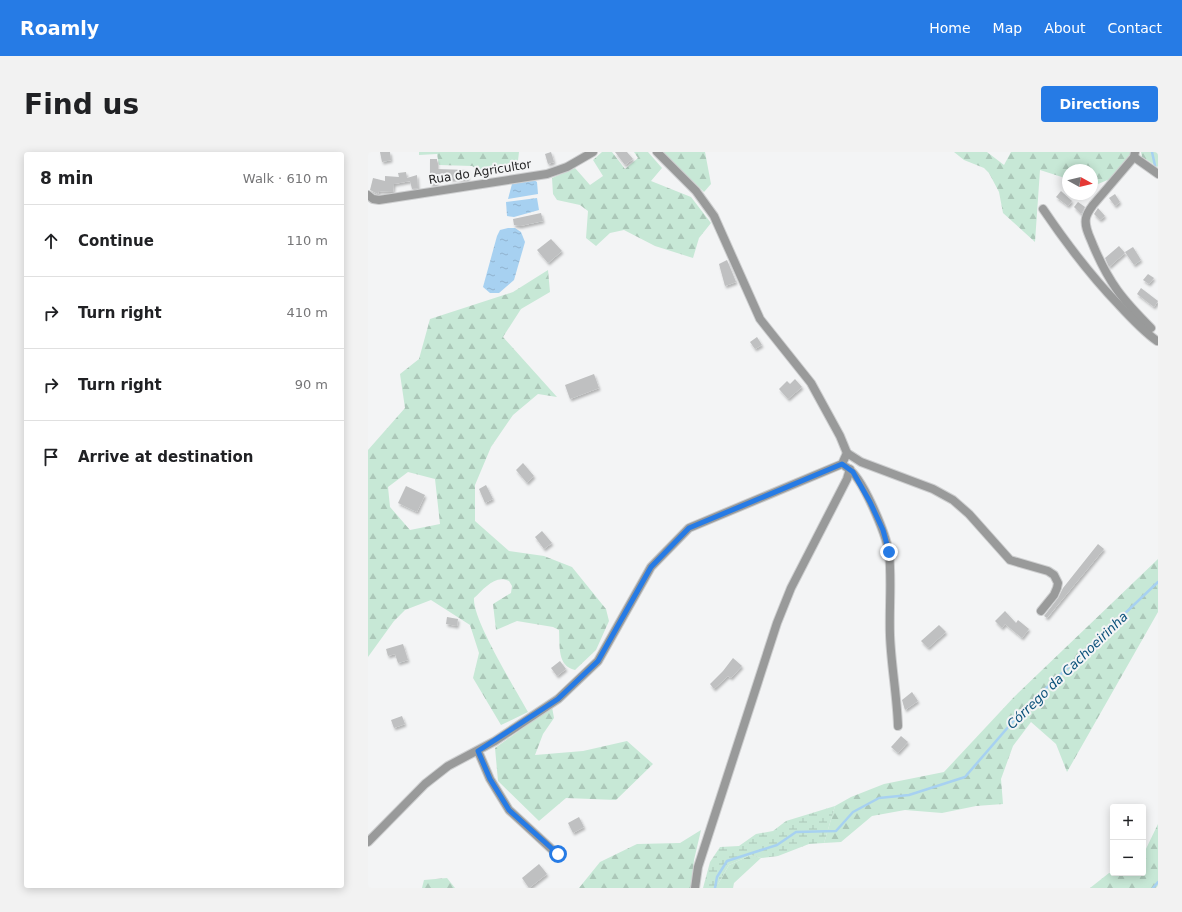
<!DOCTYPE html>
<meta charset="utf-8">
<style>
:root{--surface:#fff;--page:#f2f2f2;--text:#202124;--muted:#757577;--line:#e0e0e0;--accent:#267be5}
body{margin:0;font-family:"DejaVu Sans",sans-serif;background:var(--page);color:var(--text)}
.controls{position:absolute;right:12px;bottom:12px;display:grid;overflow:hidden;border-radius:4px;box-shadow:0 2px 10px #0003}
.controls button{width:36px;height:36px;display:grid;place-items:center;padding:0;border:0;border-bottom:1px solid var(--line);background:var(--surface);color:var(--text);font:20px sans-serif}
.compass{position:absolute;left:694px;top:12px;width:36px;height:36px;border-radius:50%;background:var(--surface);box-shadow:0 2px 10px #0003;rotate:98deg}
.stop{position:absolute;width:12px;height:12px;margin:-9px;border:3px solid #267be5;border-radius:50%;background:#fff}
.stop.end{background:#267be5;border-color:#fff;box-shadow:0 1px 4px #0008}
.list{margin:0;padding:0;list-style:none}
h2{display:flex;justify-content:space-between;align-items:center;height:52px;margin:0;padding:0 16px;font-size:17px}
h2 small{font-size:13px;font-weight:400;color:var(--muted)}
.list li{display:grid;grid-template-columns:26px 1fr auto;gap:12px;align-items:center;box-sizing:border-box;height:72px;padding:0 16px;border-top:1px solid var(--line)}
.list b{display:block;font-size:15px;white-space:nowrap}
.list em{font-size:13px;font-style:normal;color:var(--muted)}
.icon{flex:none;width:22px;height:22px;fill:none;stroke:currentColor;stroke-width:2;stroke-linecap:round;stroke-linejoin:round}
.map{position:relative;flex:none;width:790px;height:736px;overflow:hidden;border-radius:4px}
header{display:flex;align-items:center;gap:24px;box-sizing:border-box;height:56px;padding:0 20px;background:var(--accent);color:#fff}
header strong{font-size:19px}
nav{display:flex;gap:22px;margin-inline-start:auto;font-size:14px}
.intro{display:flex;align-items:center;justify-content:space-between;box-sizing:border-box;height:96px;padding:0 24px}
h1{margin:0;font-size:28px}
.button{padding:10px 18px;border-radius:4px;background:var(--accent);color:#fff;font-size:14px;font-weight:700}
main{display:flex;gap:24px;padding:0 24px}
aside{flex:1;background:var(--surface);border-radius:4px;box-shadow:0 2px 10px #0003}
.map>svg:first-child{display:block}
.forest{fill:url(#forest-firs);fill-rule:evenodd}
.wetland{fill:url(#wetland-marsh)}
.water{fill:url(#water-ripples)}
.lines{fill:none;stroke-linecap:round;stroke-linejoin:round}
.stream{stroke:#a7d1f1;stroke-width:2.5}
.building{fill:#bfc0c1;filter:url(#shadow)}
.minor-casing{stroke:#cecfd0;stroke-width:10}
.minor{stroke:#999a9a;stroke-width:8}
.route{stroke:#267be5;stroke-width:5}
.labels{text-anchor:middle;stroke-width:4;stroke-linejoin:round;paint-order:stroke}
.street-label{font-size:12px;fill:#262627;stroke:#f3f4f5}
.water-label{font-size:13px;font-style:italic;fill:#0a517a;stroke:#f3f4f5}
</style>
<header>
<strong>Roamly</strong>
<nav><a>Home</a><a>Map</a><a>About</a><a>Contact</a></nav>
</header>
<div class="intro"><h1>Find us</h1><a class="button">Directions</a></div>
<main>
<aside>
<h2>8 min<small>Walk · 610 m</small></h2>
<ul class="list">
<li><svg class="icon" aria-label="ahead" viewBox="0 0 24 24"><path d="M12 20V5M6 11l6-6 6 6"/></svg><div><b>Continue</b></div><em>110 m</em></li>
<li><svg class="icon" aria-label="right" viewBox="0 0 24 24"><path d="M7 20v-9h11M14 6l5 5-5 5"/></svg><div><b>Turn right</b></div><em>410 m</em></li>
<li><svg class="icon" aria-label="right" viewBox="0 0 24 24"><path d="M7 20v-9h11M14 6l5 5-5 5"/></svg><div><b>Turn right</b></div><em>90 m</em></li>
<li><svg class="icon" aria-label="arrive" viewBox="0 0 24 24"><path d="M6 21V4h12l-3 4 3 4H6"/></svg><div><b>Arrive at destination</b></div></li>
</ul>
</aside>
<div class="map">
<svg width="790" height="736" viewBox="0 0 790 736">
<defs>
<pattern id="forest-firs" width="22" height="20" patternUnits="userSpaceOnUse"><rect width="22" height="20" fill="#c7e8d6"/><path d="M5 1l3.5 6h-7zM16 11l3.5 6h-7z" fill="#abc7b8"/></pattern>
<pattern id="wetland-marsh" width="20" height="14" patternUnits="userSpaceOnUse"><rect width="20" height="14" fill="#c7e8d6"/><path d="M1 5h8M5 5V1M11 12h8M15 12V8" fill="none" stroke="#abc7b8"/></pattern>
<pattern id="water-ripples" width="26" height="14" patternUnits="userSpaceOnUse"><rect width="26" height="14" fill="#a7d1f1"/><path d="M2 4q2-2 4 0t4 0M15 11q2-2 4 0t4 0" fill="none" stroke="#90b3cf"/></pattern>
<filter id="shadow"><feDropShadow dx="1.5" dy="2.5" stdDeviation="1" flood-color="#0004"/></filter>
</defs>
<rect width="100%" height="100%" fill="#f3f4f5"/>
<g class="forest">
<path d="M 51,0 L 151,0 L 149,17 L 118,23 L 104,14 L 71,13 L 69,2 L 51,3 Z"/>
<path d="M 234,0 L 244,0 L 257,17 L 270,6 L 266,0 L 280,0 L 294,16 L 283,29 L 323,45 L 343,71 L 331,86 L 325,106 L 287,94 L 256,78 L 242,81 L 228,94 L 218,86 L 220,59 L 212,53 L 189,48 L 185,42 L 184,26 L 207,16 L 222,33 L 235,24 L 225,8 Z"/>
<path d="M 294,0 L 337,0 L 343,32 L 336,40 Z"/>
<path d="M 586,0 L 619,0 L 636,13 L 643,0 L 763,0 L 763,3 L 742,27 L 730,32 L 724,37 L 724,18 L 700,18 L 700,27 L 672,18 L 667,90 L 635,61 L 631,40 L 621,21 L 616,16 L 596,8 Z"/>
<path d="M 773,0 L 790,0 L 790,15 L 774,5 Z"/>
<path d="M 180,118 L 182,140 L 153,157 L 135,185 L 189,245 L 170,242 L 145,263 L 123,295 L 107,333 L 107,369 L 141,399 L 176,404 L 204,415 L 238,457 L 241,469 L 228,498 L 207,518 C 189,514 192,494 191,478 L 185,475 L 149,469 L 128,478 L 125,452 L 143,441 L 144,434 L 141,429 C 127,422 116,437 106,446 C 104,467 148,538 160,560 L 133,573 L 105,526 L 111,501 L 102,473 L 63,448 L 37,458 L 26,469 L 0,505 L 0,298 L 37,256 L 32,222 L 51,207 L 62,167 L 145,140 ZM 40,320 L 67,327 L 72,372 L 42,378 L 22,355 L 20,335 Z"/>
<path d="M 790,407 L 790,460 L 699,620 L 688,592 L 663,570 L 645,594 L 633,627 L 635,652 L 608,654 L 574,661 L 537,658 L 504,664 L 473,690 L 456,691 L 467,654 L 483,645 L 516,632 L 576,620 L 646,545 Z"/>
<path d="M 184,555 L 186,566 L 175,582 L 167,603 L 215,599 L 259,589 L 285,612 L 248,648 L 198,646 L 171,669 L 130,629 L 127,596 Z"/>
<path d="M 790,672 L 790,736 L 722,736 L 741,721 L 765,723 L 766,721 L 775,721 L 775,703 Z"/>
<path d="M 333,678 L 326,708 L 323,736 L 211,736 L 232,710 L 269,692 L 312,691 Z"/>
<path d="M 383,703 L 393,706 L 366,731 L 365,736 L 350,736 L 350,732 L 361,713 Z"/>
<path d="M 79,726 L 87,736 L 54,736 L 56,728 Z"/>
</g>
<path class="wetland" d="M 467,654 L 456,691 L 441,692 L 410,704 L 393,706 L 383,703 L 361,713 L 350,732 L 350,736 L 335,736 L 342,710 L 352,695 L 371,694 L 388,682 L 405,679 L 418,669 Z"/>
<g class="water">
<path d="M 166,28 L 169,30 L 170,42 L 140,47 L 144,32 Z"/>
<path d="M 169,46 L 171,58 L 146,65 L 139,64 L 138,50 Z"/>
<path d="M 140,76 L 147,76 L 153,80 L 157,90 L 146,128 L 131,141 L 122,141 L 115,135 L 129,84 L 132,78 Z"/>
</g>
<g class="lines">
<g class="stream">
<path d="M 784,0 L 788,18"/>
<path d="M 347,736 L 349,725 L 359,709 L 409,693 L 428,680 L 468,679 L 485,660 L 511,646 L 541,643 L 597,625 L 654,559 L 790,430"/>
<path d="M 785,736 L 790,730"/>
</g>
</g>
<g class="building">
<path d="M 12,0 L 22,0 L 23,8 L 14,10 Z"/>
<path d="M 183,0 L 186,10 L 180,12 L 177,2 Z"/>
<path d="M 247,0 L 259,0 L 265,7 L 257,13 Z"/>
<path d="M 62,7 L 69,7 L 69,17 L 100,18 L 100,27 L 69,27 L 69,32 L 62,32 Z"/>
<path d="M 38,20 L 39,26 L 49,23 L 50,36 L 44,37 L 42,29 L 26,32 L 25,40 L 11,39 L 10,42 L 2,38 L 5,26 L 17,29 L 17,24 L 31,25 L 30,21 Z"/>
<path d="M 693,39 L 704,49 L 700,54 L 688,45 Z"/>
<path d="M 747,42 L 752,50 L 747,54 L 741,46 Z"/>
<path d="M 710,50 L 717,55 L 713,62 L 706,55 Z"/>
<path d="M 730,56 L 737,64 L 732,68 L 726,62 Z"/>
<path d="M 173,61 L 175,69 L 152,74 L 146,73 L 145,67 Z"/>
<path d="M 183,87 L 194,99 L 180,111 L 169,98 Z"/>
<path d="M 751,94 L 757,101 L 741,115 L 737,106 Z"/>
<path d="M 765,95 L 773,108 L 766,113 L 757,100 Z"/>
<path d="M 359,108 L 368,130 L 357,134 L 351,112 Z"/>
<path d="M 780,122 L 786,126 L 781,132 L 775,128 Z"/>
<path d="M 773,136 L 790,149 L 786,155 L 769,142 Z"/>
<path d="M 389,185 L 394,193 L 387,197 L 382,190 Z"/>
<path d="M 226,222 L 231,236 L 202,247 L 197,233 Z"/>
<path d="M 427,227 L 434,235 L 420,247 L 411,237 L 419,229 L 422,232 Z"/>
<path d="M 155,311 L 166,324 L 159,331 L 148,318 Z"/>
<path d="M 118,333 L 125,347 L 117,351 L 111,337 Z"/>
<path d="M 38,334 L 57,343 L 49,360 L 30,351 Z"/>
<path d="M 174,379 L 184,391 L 176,397 L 167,385 Z"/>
<path d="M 730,392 L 736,397 L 679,466 L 676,464 L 690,446 L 695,436 Z"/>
<path d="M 637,459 L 648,471 L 650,468 L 661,477 L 654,486 L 637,472 L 634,476 L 627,469 Z"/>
<path d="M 79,465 L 90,467 L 89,474 L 78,472 Z"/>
<path d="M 571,473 L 578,480 L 560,496 L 553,489 Z"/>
<path d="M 35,492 L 40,508 L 30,511 L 27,502 L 20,504 L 18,497 Z"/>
<path d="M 365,506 L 374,514 L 363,526 L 360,524 L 346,537 L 342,532 L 355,519 Z"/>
<path d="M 192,509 L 198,517 L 189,524 L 183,516 Z"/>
<path d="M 544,540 L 550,549 L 537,558 L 534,548 Z"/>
<path d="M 34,564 L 37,572 L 26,576 L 23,568 Z"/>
<path d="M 533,584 L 540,590 L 530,601 L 523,595 Z"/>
<path d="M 211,665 L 216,675 L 205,681 L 200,671 Z"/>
<path d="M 171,712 L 179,722 L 161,736 L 154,726 Z"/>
</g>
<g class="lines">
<defs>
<g id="minor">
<path d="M 289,0 L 328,39 L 346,64 L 392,167 L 443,231 L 472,284 L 479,301 L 493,310 L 565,337 L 585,348 L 601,362 L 642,408 L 680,419 L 686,423 L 690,431 L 689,436 L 686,443 L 673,459"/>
<path d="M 767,0 L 766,5 L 725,53 C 722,57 719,61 718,66 C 716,75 722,85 725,93 C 741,131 754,147 783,176"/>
<path d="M 766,5 L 790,22"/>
<path d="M 0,43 L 5,47 L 11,48 L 179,22 L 199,15 L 225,0"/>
<path d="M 675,57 C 698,91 722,123 751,153 C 763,166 775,179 789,189"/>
<path d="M 478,315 C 494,323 518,382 521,401 C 524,427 521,456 522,483 C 523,513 529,543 530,574"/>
<path d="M 110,599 L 122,627 L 141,658 L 190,703"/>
<path d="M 0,690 L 57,632 L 80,614 L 127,589 L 190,547 L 230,509 L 283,415 L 321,376 L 474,312 L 479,301"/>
<path d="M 327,736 L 330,715 L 409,471 L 423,436 L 479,327 L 482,317"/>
</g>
</defs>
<use href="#minor" class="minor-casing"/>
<use href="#minor" class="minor"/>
</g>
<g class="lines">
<path class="route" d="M 190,702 L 141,658 L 122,627 L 110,599 L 190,547 L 230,509 L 283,415 L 321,376 L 474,312 L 485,320 L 502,350 L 515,378 L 521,400"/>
</g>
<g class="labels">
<g class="street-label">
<text transform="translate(112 20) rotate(-9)" y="4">Rua do Agricultor</text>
</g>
<g class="water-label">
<text transform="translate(699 518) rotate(-44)" y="5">Córrego da Cachoeirinha</text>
</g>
</g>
</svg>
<div class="controls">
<button>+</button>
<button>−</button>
</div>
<svg class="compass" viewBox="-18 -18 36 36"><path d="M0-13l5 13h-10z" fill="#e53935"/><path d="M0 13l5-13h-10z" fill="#757577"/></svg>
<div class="stop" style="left:190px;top:702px"></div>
<div class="stop end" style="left:521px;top:400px"></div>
</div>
</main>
